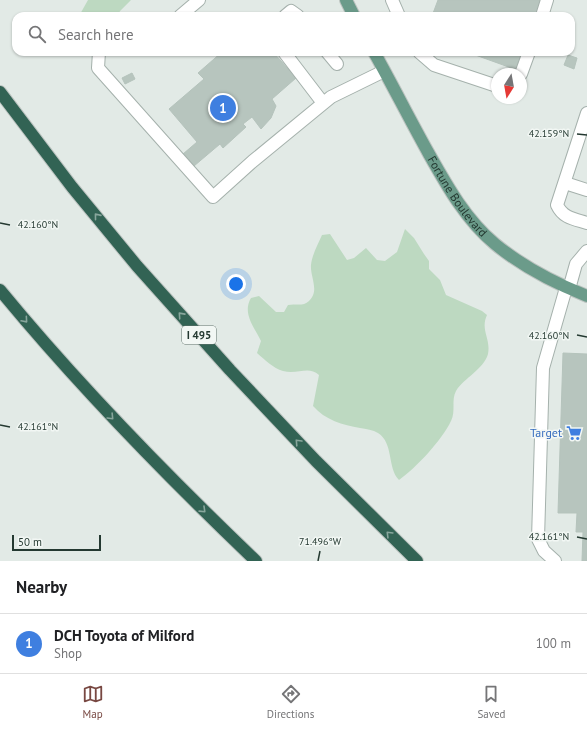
<!DOCTYPE html>
<meta charset="utf-8">
<style>
:root{--surface:#fff;--page:#f2f2f2;--text:#202124;--muted:#757577;--line:#e0e0e0;--accent:#784842}
body{margin:0;font-family:"PT Sans",sans-serif;background:var(--page);color:var(--text)}
.compass{position:absolute;left:491px;top:68px;width:36px;height:36px;border-radius:50%;background:var(--surface);box-shadow:0 1px 3px #0004;rotate:191deg}
.scale{position:absolute;left:12px;bottom:10px;width:89px;box-sizing:border-box;padding-left:4px;border:2px solid #243931;border-top:0;font-size:11px;line-height:14px;white-space:nowrap;color:#243931;-webkit-text-stroke:3px #f2f7f4;paint-order:stroke}
.you{position:absolute;left:236px;top:284px;width:14px;height:14px;margin:-10px;border:3px solid #fff;border-radius:50%;background:#1a73e8;box-shadow:0 0 0 6px #1a73e833}
.badge{display:grid;place-items:center;width:26px;height:26px;border-radius:50%;background:var(--accent);color:#fff;font-size:13px;font-weight:700}
.pin{position:absolute;translate:-50% -50%;border:2px solid #fff;box-shadow:0 1px 4px #0006}
.list{margin:0;padding:0;list-style:none}
h2{display:flex;justify-content:space-between;align-items:center;height:52px;margin:0;padding:0 16px;font-size:17px}
h2 small{font-size:13px;font-weight:400;color:var(--muted)}
.list li{display:grid;grid-template-columns:26px 1fr auto;gap:12px;align-items:center;box-sizing:border-box;height:60px;padding:0 16px;border-top:1px solid var(--line)}
.list b{display:block;font-size:15px;white-space:nowrap}
.list p{margin:0;font-size:13px;white-space:nowrap;color:var(--muted)}
.list em{font-size:13px;font-style:normal;color:var(--muted)}
.icon{flex:none;width:22px;height:22px;fill:none;stroke:currentColor;stroke-width:2;stroke-linecap:round;stroke-linejoin:round}
.map{position:relative;flex:none;width:587px;height:561px;overflow:hidden}
.search{position:absolute;background:var(--surface);box-shadow:0 1px 3px #0004;left:12px;right:12px;top:12px;height:44px;display:flex;align-items:center;gap:10px;box-sizing:border-box;padding:0 14px;border-radius:12px;color:var(--muted);font-size:15px}
.sheet{height:112px;background:var(--surface)}
nav{display:flex;justify-content:space-around;align-items:center;box-sizing:border-box;height:56px;border-top:1px solid var(--line);background:var(--surface);font-size:11px;color:var(--muted)}
nav a{display:grid;justify-items:center;gap:2px}
nav .on{color:var(--accent)}
.map>svg:first-child{display:block}
.green{fill:#bdd9c1}
.building{fill:#b7c5be;stroke:#b5c3bc}
.lines{fill:none;stroke-linecap:round;stroke-linejoin:round}
.minor-casing{stroke:#a5b1ac;stroke-width:14}
.major-casing{stroke:#bdc4c1;stroke-width:14}
.highway-casing{stroke:#bdc4c1;stroke-width:14}
.minor{stroke:#fff;stroke-width:12}
.major{stroke:#6b9b8a;stroke-width:12}
.highway{stroke:#326354;stroke-width:12}
.oneway{stroke:#88a69c}
.ticks{fill:none;stroke:#243931;stroke-width:1.5}
.labels{text-anchor:middle;stroke-width:3;stroke-linejoin:round;paint-order:stroke}
.shield{fill:#f2f7f4;stroke:#62726c;stroke-width:1}
.shield-label{font-size:11px;font-weight:bold;fill:#243931}
.street-label{font-size:12px;fill:#243931;stroke:#f2f7f4}
.shop-label{font-size:12px;fill:#366cbe;stroke:#f2f7f4;text-anchor:end}
.ticks-label{font-size:10px;text-anchor:middle;fill:#243931;stroke:#f2f7f4;stroke-width:3;stroke-linejoin:round;paint-order:stroke}
</style>
<div class="map">
<svg width="587" height="561" viewBox="0 0 587 561">
<rect width="100%" height="100%" fill="#e2eae6"/>
<g class="green">
<path d="M 88,0 L 131,0 L 120,11 L 118,16 L 79,16 Z"/>
<path d="M 405,229 L 414,238 L 424,254 L 429,261 L 429,269 L 440,280 L 446,295 L 482,311 L 487,315 C 480,330 491,338 488,354 C 484,369 464,378 456,391 C 451,400 456,411 451,421 C 442,440 416,468 399,480 C 387,468 394,443 378,433 C 373,430 366,429 360,428 C 343,425 325,420 313,406 L 319,375 C 308,365 298,375 283,371 C 273,368 265,360 257,353 L 261,341 C 254,327 242,313 251,298 L 259,296 L 276,312 L 284,312 L 288,305 C 295,303 303,307 309,301 C 320,291 310,277 311,265 C 312,255 318,244 322,235 L 330,234 L 347,260 L 354,258 L 366,248 L 377,260 L 385,261 L 397,252 Z"/>
</g>
<g class="building">
<path d="M 438,0 L 541,0 L 536,16 L 432,16 Z"/>
<path d="M 222,52 L 273,52 L 296,78 L 272,99 L 276,106 L 271,118 L 261,129 L 252,117 L 243,124 L 246,127 L 223,148 L 220,144 L 194,166 L 183,154 L 197,142 L 169,109 L 204,79 L 198,73 Z"/>
<path d="M 467,52 L 523,52 L 517,70 Z"/>
<path d="M 568,55 L 577,58 L 574,69 L 564,65 Z"/>
<path d="M 132,73 L 135,79 L 125,84 L 122,78 Z"/>
<path d="M 563,353 L 587,354 L 587,561 L 582,561 L 583,532 L 576,532 L 577,513 L 558,513 Z"/>
</g>
<g class="lines">
<defs>
<g id="minor">
<path d="M 392,0 L 399,16"/>
<path d="M 180,16 L 199,0"/>
<path d="M 285,16 L 291,11 L 298,16"/>
<path d="M 542,16 L 547,0"/>
<path d="M 99,52 L 98,68 L 213,197 L 253,161 L 331,97 L 384,71"/>
<path d="M 284,52 L 323,103"/>
<path d="M 327,52 L 337,64"/>
<path d="M 419,52 L 434,65 L 497,86"/>
<path d="M 521,74 L 529,52"/>
<path d="M 587,113 L 557,205 C 563,218 574,219 587,223"/>
<path d="M 565,183 L 587,190"/>
<path d="M 569,289 L 576,264 L 587,251"/>
<path d="M 555,561 L 544,551 L 538,539 L 543,368 L 566,288"/>
</g>
<g id="major">
<path d="M 346,0 L 354,16"/>
<path id="s1" d="M 374,52 C 393,86 410,120 429,154 C 447,186 466,220 495,244 C 523,267 554,283 587,296"/>
</g>
<g id="highway">
<path d="M 0,92 L 72,187 L 137,266 L 230,370 L 316,461 L 417,561"/>
<path d="M 0,290 C 79,386 166,475 256,561"/>
</g>
</defs>
<use href="#minor" class="minor-casing"/>
<use href="#major" class="major-casing"/>
<use href="#highway" class="highway-casing"/>
<use href="#minor" class="minor"/>
<use href="#major" class="major"/>
<use href="#highway" class="highway"/>
</g>
<defs><path id="oneway-chevron" d="M-2-3.5L2.5 0L-2 3.5" fill="none" stroke-width="1.6" stroke-linecap="round" stroke-linejoin="round"/></defs>
<g class="oneway">
<use href="#oneway-chevron" transform="translate(97 216) rotate(-129)"/>
<use href="#oneway-chevron" transform="translate(181 315) rotate(-132)"/>
<use href="#oneway-chevron" transform="translate(25 320) rotate(49)"/>
<use href="#oneway-chevron" transform="translate(111 417) rotate(46)"/>
<use href="#oneway-chevron" transform="translate(298 442) rotate(-133)"/>
<use href="#oneway-chevron" transform="translate(203 510) rotate(44)"/>
<use href="#oneway-chevron" transform="translate(389 534) rotate(-135)"/>
</g>
<path class="ticks" d="M 577,134 L 587,135M 0,223 L 10,225M 577,335 L 587,337M 0,425 L 10,427M 577,537 L 587,539M 318,561 L 320,551"/>
<defs>
<symbol id="supermarket-bare" viewBox="-9 -9 18 18"><path d="M-6-5.5h2.5l.6 2H6L4.5 2H-2.5L-4.4-4H-6ZM-1.5 3.2a1.3 1.3 0 1 0 .1 0ZM3 3.2a1.3 1.3 0 1 0 .1 0Z" fill="#3f7fe0" stroke="#f2f7f4" stroke-width="2.5" paint-order="stroke"/></symbol>
</defs>
<g fill-rule="evenodd">
<use href="#supermarket-bare" x="563" y="422" width="22" height="22"/>
</g>
<g class="labels">
<rect class="shield" x="182" y="326" width="34" height="18" rx="3"/>
<g class="shield-label">
<text x="199" y="339">I 495</text>
</g>
<g class="street-label">
<text dy="4" stroke="none"><textPath href="#s1" startOffset="167">Fortune Boulevard</textPath></text>
</g>
<g class="shop-label">
<text x="562" y="437">Target</text>
</g>
</g>
<g class="ticks-label">
<text x="549" y="137">42.159°N</text>
<text x="38" y="228">42.160°N</text>
<text x="549" y="339">42.160°N</text>
<text x="38" y="430">42.161°N</text>
<text x="549" y="540">42.161°N</text>
<text x="320" y="545">71.496°W</text>
</g>
</svg>
<svg class="compass" viewBox="-18 -18 36 36"><path d="M0-13l5 13h-10z" fill="#e53935"/><path d="M0 13l5-13h-10z" fill="#757577"/></svg>
<div class="scale">50 m</div>
<div class="you"></div>
<div class="pin badge" style="left:223px;top:108px;background:#3f7fe0">1</div>
<div class="search"><svg class="icon" aria-label="search" viewBox="0 0 24 24"><circle cx="10" cy="10" r="6"/><path d="M15 15l6 6"/></svg>Search here</div>
</div>
<section class="sheet">
<h2>Nearby<small></small></h2>
<ul class="list">
<li><span class="badge" style="background:#3f7fe0">1</span><div><b>DCH Toyota of Milford</b><p>Shop</p></div><em>100 m</em></li>
</ul>
</section>
<nav>
<a class="on"><svg class="icon" aria-label="map" viewBox="0 0 24 24"><path d="M3 6l6-2 6 2 6-2v14l-6 2-6-2-6 2zM9 4v14M15 6v14"/></svg>Map</a>
<a><svg class="icon" aria-label="directions" viewBox="0 0 24 24"><path d="M12 3l9 9-9 9-9-9zM9 14v-3h6M13 9l2 2-2 2"/></svg>Directions</a>
<a><svg class="icon" aria-label="saved" viewBox="0 0 24 24"><path d="M7 4h10v16l-5-4-5 4z"/></svg>Saved</a>
</nav>
